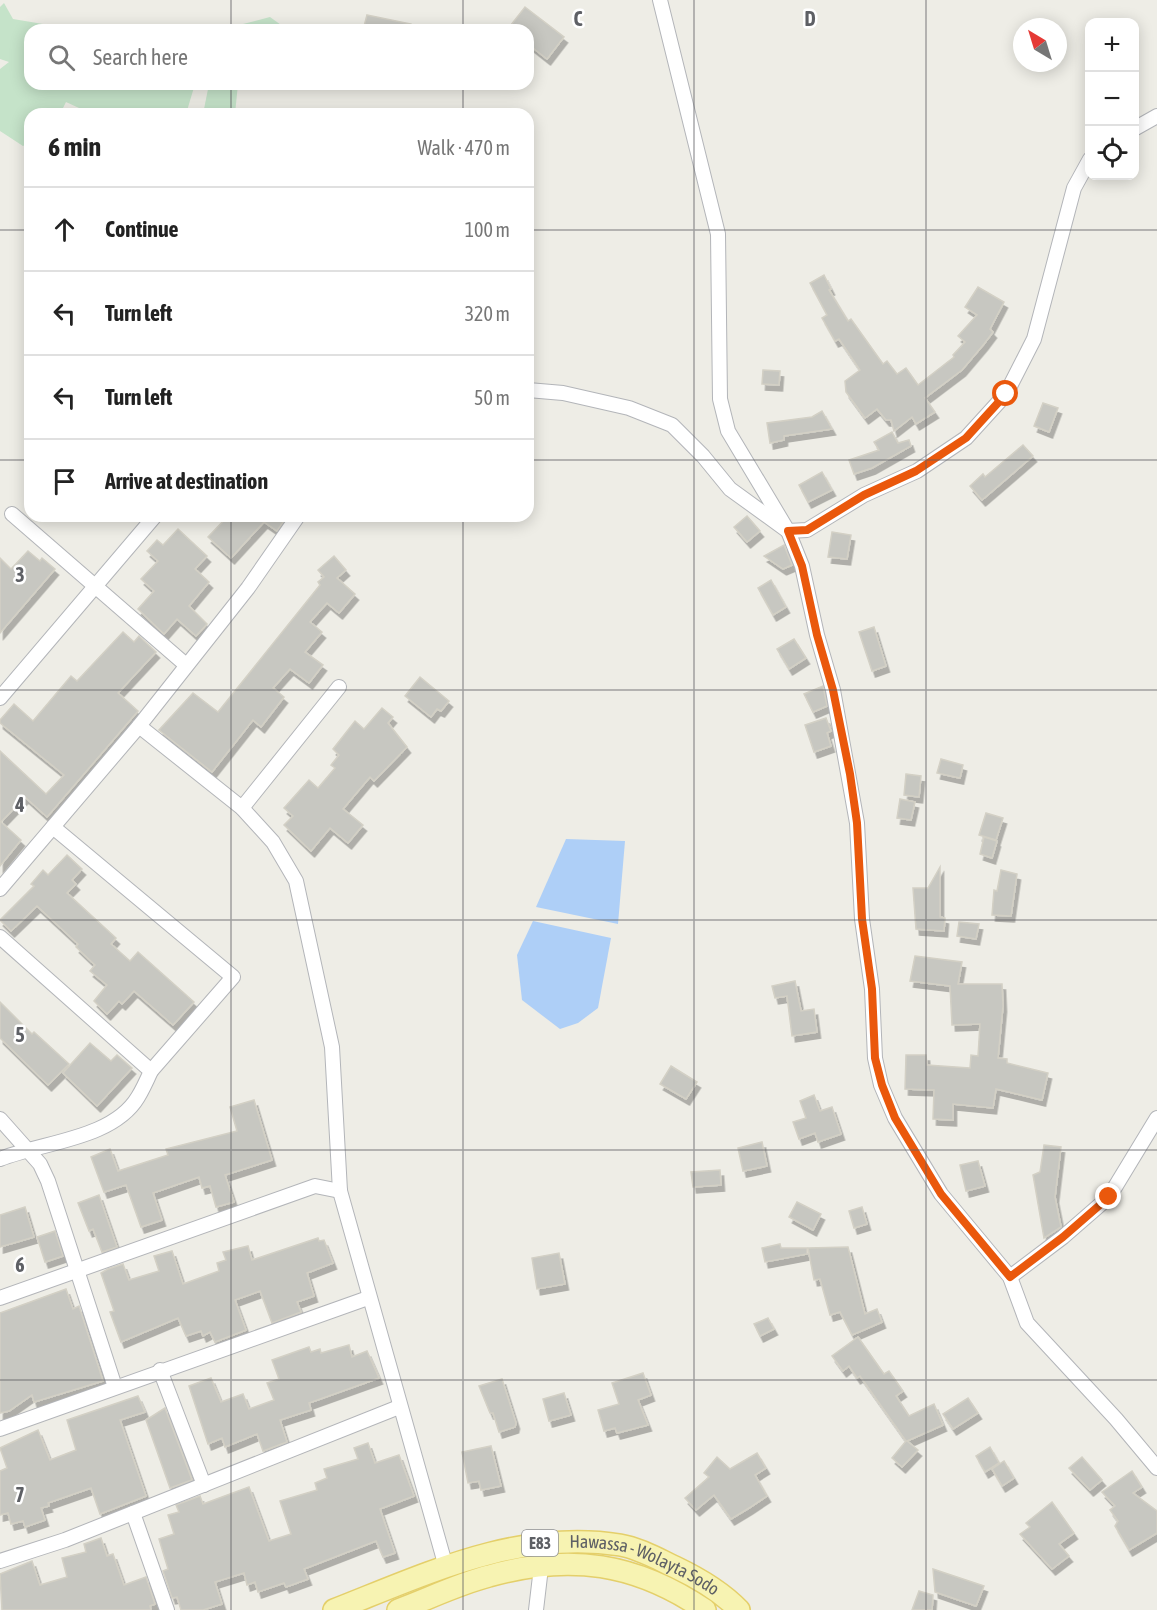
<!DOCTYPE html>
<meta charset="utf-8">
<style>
:root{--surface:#fff;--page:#f2f2f2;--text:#222;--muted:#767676;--line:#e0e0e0}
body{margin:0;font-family:"Asap Condensed",sans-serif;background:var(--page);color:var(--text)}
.controls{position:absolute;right:18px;top:18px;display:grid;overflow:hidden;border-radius:12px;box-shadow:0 3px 15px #0003}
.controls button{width:54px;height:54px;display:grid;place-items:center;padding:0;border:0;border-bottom:2px solid var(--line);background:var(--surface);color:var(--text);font:30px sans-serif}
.compass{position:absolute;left:1013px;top:18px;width:54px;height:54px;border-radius:50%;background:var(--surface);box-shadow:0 3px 15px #0003;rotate:322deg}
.stop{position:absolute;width:18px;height:18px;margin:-14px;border:4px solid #ea580c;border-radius:50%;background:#fff}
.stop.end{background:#ea580c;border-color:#fff;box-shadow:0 2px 6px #0008}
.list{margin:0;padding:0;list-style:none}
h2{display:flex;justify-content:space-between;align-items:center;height:78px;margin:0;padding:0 24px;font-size:26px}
h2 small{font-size:20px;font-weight:400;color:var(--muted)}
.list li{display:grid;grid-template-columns:39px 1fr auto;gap:18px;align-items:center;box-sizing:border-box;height:84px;padding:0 24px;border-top:2px solid var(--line)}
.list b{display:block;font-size:22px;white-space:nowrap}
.list em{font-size:20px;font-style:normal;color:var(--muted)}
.icon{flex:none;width:33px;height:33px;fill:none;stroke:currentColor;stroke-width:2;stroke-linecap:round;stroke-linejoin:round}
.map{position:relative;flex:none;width:1157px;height:1610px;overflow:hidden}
.search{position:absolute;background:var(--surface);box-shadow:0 3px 15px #0003;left:24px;top:24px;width:510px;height:66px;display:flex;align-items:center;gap:15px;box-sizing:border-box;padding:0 21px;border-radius:18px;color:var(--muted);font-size:22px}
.panel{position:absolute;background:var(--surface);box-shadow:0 3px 15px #0003;left:24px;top:108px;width:510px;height:414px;border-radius:18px}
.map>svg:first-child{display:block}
.green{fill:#c5e3c9}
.water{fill:#aecff7}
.building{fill:#c7c7c1;stroke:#d3d0c5;stroke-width:1.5;filter:url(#shadow)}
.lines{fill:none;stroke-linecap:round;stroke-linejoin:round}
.street-casing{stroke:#b3b5b9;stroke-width:16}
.primary-casing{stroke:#e4cf6a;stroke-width:24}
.street{stroke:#fff;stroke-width:14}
.primary{stroke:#f7f3b2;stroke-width:21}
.route{stroke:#ea580c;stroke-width:8}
.grid{fill:none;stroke:#5e6065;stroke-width:1.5;stroke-opacity:0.55}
.labels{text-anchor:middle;stroke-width:5;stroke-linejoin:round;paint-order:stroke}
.shield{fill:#fff;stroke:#8e9093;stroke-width:1.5}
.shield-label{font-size:16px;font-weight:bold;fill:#5e6065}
.street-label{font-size:18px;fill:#5e6065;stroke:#fff}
.grid-label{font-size:20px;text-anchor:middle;font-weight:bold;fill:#5e6065;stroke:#fff;stroke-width:5;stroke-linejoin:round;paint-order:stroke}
</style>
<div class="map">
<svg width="1157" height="1610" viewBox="0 0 1157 1610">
<defs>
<filter id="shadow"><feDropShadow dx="3.5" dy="6" stdDeviation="0" flood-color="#0004"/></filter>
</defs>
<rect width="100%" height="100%" fill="#eeede6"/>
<g class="green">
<path d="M 4,3 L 13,19 L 49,25 L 54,30 L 30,30 L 30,84 L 195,84 L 186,114 L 92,114 L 66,102 L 60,114 L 30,114 L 30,142 L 23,146 L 0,131 L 0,69 L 9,62 L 0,59 L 0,7 Z"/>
<path d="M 270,17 L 288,30 L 235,30 L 243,24 Z"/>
<path d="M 209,84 L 238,84 L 235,114 L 203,114 Z"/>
</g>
<g class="water">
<path d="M 566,839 L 625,841 L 618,924 L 536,907 Z"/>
<path d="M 533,921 L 611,938 L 598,1008 L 578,1023 L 560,1029 L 522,1000 L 517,955 Z"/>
</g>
<g class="building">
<path d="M 525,7 L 564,37 L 547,59 L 528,44 L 528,30 L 507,30 Z"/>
<path d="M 367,15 L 411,24 L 410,30 L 363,30 Z"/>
<path d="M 824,275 L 831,289 L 829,290 L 848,321 L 851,319 L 883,364 L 887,361 L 897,374 L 906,368 L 918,385 L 954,357 L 953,355 L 965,342 L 958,336 L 977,315 L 965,307 L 978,287 L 1004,302 L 990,329 L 993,332 L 984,344 L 962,370 L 925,398 L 935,412 L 916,424 L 912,417 L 894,431 L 891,420 L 886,420 L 877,409 L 865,418 L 846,392 L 845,381 L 860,370 L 839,339 L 835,341 L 822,318 L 827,315 L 810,283 Z"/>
<path d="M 763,370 L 780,371 L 779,385 L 762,384 Z"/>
<path d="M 1043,403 L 1058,408 L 1049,432 L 1034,426 Z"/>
<path d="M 822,411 L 832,429 L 784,436 L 784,440 L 770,443 L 767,423 L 812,417 Z"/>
<path d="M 892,432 L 898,443 L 909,440 L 911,446 L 872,468 L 854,474 L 849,460 L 879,450 L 874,442 Z"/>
<path d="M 1023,445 L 1033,456 L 982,500 L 970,486 L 983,474 L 985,477 Z"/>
<path d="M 822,472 L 832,490 L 808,502 L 799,485 Z"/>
<path d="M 228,516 L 287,516 L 277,531 L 264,522 L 231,558 L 208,537 Z"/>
<path d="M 747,516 L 760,531 L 747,542 L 734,527 Z"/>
<path d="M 178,529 L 207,556 L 195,569 L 209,582 L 189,606 L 207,624 L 196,636 L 177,619 L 164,634 L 138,609 L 154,591 L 141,579 L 158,561 L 147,551 L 157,540 L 163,545 Z"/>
<path d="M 832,532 L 851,535 L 847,559 L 828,557 Z"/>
<path d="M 784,545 L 792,565 L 783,569 L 764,556 Z"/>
<path d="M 28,551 L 40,561 L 42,558 L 55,569 L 0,633 L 0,558 L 11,569 Z"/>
<path d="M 334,556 L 346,570 L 337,578 L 355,594 L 339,613 L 327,603 L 310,622 L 322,632 L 305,652 L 323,665 L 309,683 L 290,669 L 273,688 L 284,697 L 261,727 L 253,720 L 212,772 L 159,730 L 193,693 L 218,712 L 320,585 L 318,582 L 324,577 L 318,570 Z"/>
<path d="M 771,580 L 786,607 L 773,615 L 758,588 Z"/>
<path d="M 874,627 L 886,666 L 872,671 L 859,632 Z"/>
<path d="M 123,632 L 134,642 L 139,636 L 156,652 L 118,693 L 138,711 L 47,817 L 25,797 L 1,822 L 21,840 L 0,866 L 0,751 L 46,794 L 64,775 L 0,723 L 0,720 L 14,704 L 33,721 L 71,676 L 77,681 Z"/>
<path d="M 794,639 L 806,658 L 789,669 L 777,649 Z"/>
<path d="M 420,677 L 449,701 L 441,711 L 437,709 L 431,717 L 405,696 Z"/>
<path d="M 823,686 L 827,706 L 813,712 L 804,694 Z"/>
<path d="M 382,708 L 393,717 L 388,723 L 407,747 L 374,781 L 370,777 L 343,809 L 363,825 L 348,843 L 330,828 L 311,851 L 284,825 L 293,816 L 284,808 L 309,780 L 318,788 L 335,768 L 331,765 L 339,755 L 333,749 L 355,721 L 364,729 Z"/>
<path d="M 826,718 L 831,731 L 827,733 L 831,746 L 814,752 L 805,725 Z"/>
<path d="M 941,759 L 963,765 L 960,778 L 937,773 Z"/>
<path d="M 906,774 L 921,776 L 919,797 L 904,795 Z"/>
<path d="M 900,799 L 915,802 L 911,820 L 897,818 Z"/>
<path d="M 986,813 L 1003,818 L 996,840 L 979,835 Z"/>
<path d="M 984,837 L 997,841 L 992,858 L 980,854 Z"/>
<path d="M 67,855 L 82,869 L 72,880 L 76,884 L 67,893 L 116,938 L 111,944 L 130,961 L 138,952 L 194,1002 L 173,1025 L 134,991 L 122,1004 L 119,1001 L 107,1014 L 94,1001 L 107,985 L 90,971 L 95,965 L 76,947 L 78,944 L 37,906 L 11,931 L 0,920 L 34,886 L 31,884 L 43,870 L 48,875 Z"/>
<path d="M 940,867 L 940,917 L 945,918 L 944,931 L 916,929 L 913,888 L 928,888 Z"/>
<path d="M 1001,870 L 1017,874 L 1011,916 L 992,915 L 994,890 L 997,891 Z"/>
<path d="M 959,922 L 979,924 L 976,939 L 957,936 Z"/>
<path d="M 915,956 L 962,962 L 958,984 L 1002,984 L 1003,1006 L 998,1058 L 1007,1059 L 1007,1063 L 1048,1073 L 1042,1100 L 996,1089 L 993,1108 L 953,1104 L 953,1120 L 933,1119 L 934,1090 L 905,1089 L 906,1055 L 926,1055 L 927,1065 L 970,1068 L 971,1055 L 978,1056 L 980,1024 L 952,1025 L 950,986 L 910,981 Z"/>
<path d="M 795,981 L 801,1011 L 814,1009 L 817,1032 L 792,1036 L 787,996 L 775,998 L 772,986 Z"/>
<path d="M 0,1002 L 32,1034 L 34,1032 L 69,1064 L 48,1085 L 0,1038 Z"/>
<path d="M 90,1043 L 111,1061 L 117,1055 L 132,1068 L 97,1106 L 63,1073 Z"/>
<path d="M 671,1066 L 697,1082 L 686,1099 L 660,1084 Z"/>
<path d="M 814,1095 L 820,1111 L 832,1107 L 841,1134 L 818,1142 L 815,1133 L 799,1139 L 793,1122 L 806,1118 L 800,1101 Z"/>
<path d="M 254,1100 L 272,1160 L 225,1175 L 234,1202 L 216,1207 L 210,1186 L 202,1188 L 199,1177 L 153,1193 L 162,1220 L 141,1227 L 126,1185 L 104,1192 L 91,1157 L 110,1149 L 118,1171 L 168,1155 L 166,1149 L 237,1131 L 230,1107 Z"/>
<path d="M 762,1142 L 767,1166 L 743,1171 L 738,1148 Z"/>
<path d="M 1044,1145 L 1061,1147 L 1055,1197 L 1061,1227 L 1044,1238 L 1033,1175 L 1040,1172 Z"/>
<path d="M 978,1161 L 985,1186 L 966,1191 L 960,1165 Z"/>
<path d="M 720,1170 L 721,1185 L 693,1187 L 691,1172 Z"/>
<path d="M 99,1195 L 117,1247 L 102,1252 L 93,1229 L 89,1231 L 78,1203 Z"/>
<path d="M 797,1202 L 821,1214 L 813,1230 L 789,1217 Z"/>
<path d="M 25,1207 L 34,1237 L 0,1247 L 0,1215 Z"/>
<path d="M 862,1207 L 867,1224 L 854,1228 L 849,1211 Z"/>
<path d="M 55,1231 L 63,1256 L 45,1262 L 37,1237 Z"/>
<path d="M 318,1238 L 319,1241 L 324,1240 L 333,1263 L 307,1273 L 314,1296 L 297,1302 L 301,1312 L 272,1323 L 260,1291 L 235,1300 L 246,1330 L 215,1342 L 210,1332 L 203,1336 L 201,1331 L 186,1336 L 178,1318 L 121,1342 L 110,1312 L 114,1311 L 101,1273 L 108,1269 L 123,1264 L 129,1280 L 159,1271 L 154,1256 L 172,1251 L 183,1284 L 219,1271 L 217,1263 L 226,1260 L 223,1252 L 248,1246 L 252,1260 Z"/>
<path d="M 780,1244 L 781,1248 L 807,1248 L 807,1254 L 765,1262 L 762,1248 Z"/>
<path d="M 848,1247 L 865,1314 L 877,1309 L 882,1322 L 852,1335 L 840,1312 L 830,1315 L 820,1279 L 814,1280 L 808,1248 Z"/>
<path d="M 559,1253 L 565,1284 L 537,1289 L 532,1258 Z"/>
<path d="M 66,1289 L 73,1309 L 79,1306 L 103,1381 L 34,1402 L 32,1395 L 9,1411 L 0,1413 L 0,1313 Z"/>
<path d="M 768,1318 L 774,1329 L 760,1336 L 754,1324 Z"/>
<path d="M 858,1337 L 884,1374 L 889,1371 L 903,1391 L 896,1396 L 909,1416 L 934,1404 L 943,1425 L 907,1441 L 918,1450 L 902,1467 L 892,1458 L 906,1441 L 860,1376 L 857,1378 L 849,1366 L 843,1371 L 832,1356 Z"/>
<path d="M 349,1345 L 352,1357 L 367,1351 L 379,1378 L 309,1403 L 311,1410 L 280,1420 L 287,1442 L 263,1451 L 257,1434 L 225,1447 L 222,1438 L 208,1444 L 189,1386 L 211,1378 L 221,1402 L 243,1394 L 249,1409 L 274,1400 L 267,1383 L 279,1379 L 272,1360 L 309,1347 L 311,1352 L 320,1349 L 321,1353 Z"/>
<path d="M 643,1373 L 651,1395 L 638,1400 L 648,1425 L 617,1433 L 615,1428 L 604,1431 L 598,1410 L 619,1404 L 612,1383 Z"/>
<path d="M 502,1379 L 516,1423 L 515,1427 L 499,1432 L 493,1413 L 490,1413 L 479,1386 Z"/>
<path d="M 564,1393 L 571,1415 L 549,1421 L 543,1399 Z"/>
<path d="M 138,1396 L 145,1412 L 120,1420 L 146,1496 L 100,1514 L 91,1488 L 48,1503 L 49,1506 L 41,1508 L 45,1520 L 25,1527 L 23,1521 L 11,1524 L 8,1513 L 0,1515 L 0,1471 L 7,1468 L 0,1448 L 38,1430 L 50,1460 L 76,1450 L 67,1420 Z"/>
<path d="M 968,1398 L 978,1413 L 953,1429 L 943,1414 Z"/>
<path d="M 165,1408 L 192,1480 L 170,1488 L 146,1420 Z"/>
<path d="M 368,1443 L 375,1463 L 399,1455 L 414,1496 L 380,1509 L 395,1553 L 383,1557 L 376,1541 L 304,1569 L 308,1579 L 286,1587 L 284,1583 L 258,1592 L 255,1582 L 247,1585 L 244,1573 L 215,1582 L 222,1604 L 203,1610 L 181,1610 L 177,1597 L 172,1598 L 163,1571 L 168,1569 L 159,1539 L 174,1534 L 168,1515 L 179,1512 L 176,1505 L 200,1496 L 203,1504 L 249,1487 L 269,1541 L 291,1534 L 280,1501 L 317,1490 L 315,1483 L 327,1478 L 324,1469 L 358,1459 L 354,1448 Z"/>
<path d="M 491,1446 L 501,1486 L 481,1490 L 479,1481 L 468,1483 L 462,1452 Z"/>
<path d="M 990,1447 L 999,1463 L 985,1472 L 976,1456 Z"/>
<path d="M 757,1453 L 766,1468 L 755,1475 L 767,1496 L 749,1508 L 731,1519 L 714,1495 L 696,1510 L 685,1498 L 709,1477 L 704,1473 L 717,1457 L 730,1469 Z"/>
<path d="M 1082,1457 L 1102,1480 L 1090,1490 L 1069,1468 Z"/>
<path d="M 1004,1461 L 1014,1478 L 1002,1486 L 992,1469 Z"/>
<path d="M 1132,1471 L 1142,1487 L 1133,1493 L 1157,1511 L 1157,1533 L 1129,1550 L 1115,1526 L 1118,1521 L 1110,1510 L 1115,1506 L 1102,1492 Z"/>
<path d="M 1052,1502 L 1074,1533 L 1059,1544 L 1069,1556 L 1052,1569 L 1020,1534 L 1030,1527 L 1026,1523 Z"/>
<path d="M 101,1538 L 107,1556 L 113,1554 L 124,1585 L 146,1577 L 155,1604 L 150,1606 L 151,1610 L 2,1610 L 0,1574 L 32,1561 L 40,1585 L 67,1577 L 62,1558 L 86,1552 L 84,1544 Z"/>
<path d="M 933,1569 L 984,1586 L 976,1606 L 935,1592 Z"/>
<path d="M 919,1591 L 933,1595 L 932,1610 L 912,1610 Z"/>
</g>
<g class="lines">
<defs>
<g id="street">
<path d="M 660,0 L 718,234 L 720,399 L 728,431 L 788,531 L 802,566 L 817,635 L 833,690 L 857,823 L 862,919 L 872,989 L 875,1058 L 881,1085 L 895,1118 L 941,1194 L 1010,1277 L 1027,1323 L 1116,1419 L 1157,1468"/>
<path d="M 1134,129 L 1157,116"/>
<path d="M 528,390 L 563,393 L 629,408 L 672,425 L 703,456 L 730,489 L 788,531 L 807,530 L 864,495 L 917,471 L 966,438 L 1006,394 L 1034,339 L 1074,188 L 1090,159"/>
<path d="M 12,514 L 186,665"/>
<path d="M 0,698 L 155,516"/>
<path d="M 139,726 L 242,808 L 273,842 L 296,881 L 332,1047 L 340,1191 L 446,1567"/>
<path d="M 242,808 L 339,687"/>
<path d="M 53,827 L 233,977 L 151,1071"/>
<path d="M 0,889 L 139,726 L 248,588 L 298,516"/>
<path d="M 0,937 L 151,1071 C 147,1080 143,1089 138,1097 C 113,1139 43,1142 0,1159"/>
<path d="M 0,1119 L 40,1164 L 48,1181 L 115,1387"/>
<path d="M 1010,1277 L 1063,1237 L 1109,1197 L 1157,1118"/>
<path d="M 0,1298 L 315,1186 L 340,1191"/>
<path d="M 160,1370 L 204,1485"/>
<path d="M 0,1429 L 368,1298"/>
<path d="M 133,1513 L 167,1610"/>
<path d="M 0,1561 L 65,1540 L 399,1407"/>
<path d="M 536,1610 L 542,1559"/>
</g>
<g id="primary">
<path id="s1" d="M 334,1610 C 426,1574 518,1529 620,1545 C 638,1548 658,1559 675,1567 C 698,1578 721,1591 739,1610"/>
<path d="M 398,1610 C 428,1599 458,1584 489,1576 C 570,1553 636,1563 705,1610"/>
</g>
</defs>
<use href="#street" class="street-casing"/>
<use href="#primary" class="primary-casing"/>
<use href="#street" class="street"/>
<use href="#primary" class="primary"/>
</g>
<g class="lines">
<path class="route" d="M 1006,394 L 966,438 L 916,471 L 864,495 L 807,530 L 788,531 L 802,566 L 817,635 L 833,690 L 850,774 L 857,823 L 862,919 L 872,989 L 875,1058 L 882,1085 L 895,1118 L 941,1194 L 1010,1277 L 1063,1237 L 1109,1197"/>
</g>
<path class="grid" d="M 231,0 L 231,30M 463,0 L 463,30M 694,0 L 694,1610M 926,0 L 926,1610M 231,84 L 231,114M 463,84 L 463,114M 0,230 L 30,230M 528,230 L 1157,230M 0,460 L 30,460M 528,460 L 1157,460M 231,516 L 231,1610M 463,516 L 463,1610M 0,690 L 1157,690M 0,920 L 1157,920M 0,1150 L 1157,1150M 0,1380 L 1157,1380"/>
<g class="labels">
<rect class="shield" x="522" y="1530" width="36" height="26" rx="4.5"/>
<g class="shield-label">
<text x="540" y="1549">E83</text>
</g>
<g class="street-label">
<text dy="6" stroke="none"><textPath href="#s1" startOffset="326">Hawassa - Wolayta Sodo</textPath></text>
</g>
</g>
<g class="grid-label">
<text x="578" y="26">C</text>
<text x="810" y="26">D</text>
<text x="20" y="582">3</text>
<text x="20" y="812">4</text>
<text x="20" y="1042">5</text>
<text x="20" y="1272">6</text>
<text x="20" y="1502">7</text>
</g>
</svg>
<div class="controls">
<button>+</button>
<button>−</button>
<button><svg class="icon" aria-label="locate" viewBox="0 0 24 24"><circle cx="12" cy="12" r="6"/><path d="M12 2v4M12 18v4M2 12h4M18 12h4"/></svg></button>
</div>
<svg class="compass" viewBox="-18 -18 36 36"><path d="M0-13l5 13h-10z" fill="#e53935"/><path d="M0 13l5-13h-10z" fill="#767676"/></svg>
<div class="stop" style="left:1006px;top:394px"></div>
<div class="stop end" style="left:1109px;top:1197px"></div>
<div class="search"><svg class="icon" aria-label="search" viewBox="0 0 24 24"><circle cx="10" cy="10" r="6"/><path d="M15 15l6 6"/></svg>Search here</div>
<section class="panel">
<h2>6 min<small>Walk · 470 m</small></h2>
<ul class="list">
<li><svg class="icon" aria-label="ahead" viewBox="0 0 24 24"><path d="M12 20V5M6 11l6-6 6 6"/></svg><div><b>Continue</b></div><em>100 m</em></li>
<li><svg class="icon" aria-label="left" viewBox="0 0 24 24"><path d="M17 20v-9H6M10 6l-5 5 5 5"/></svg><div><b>Turn left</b></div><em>320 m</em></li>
<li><svg class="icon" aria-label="left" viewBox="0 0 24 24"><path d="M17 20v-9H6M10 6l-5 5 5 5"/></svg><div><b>Turn left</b></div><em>50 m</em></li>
<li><svg class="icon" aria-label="arrive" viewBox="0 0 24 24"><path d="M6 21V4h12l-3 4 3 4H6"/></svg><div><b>Arrive at destination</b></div></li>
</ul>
</section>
</div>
